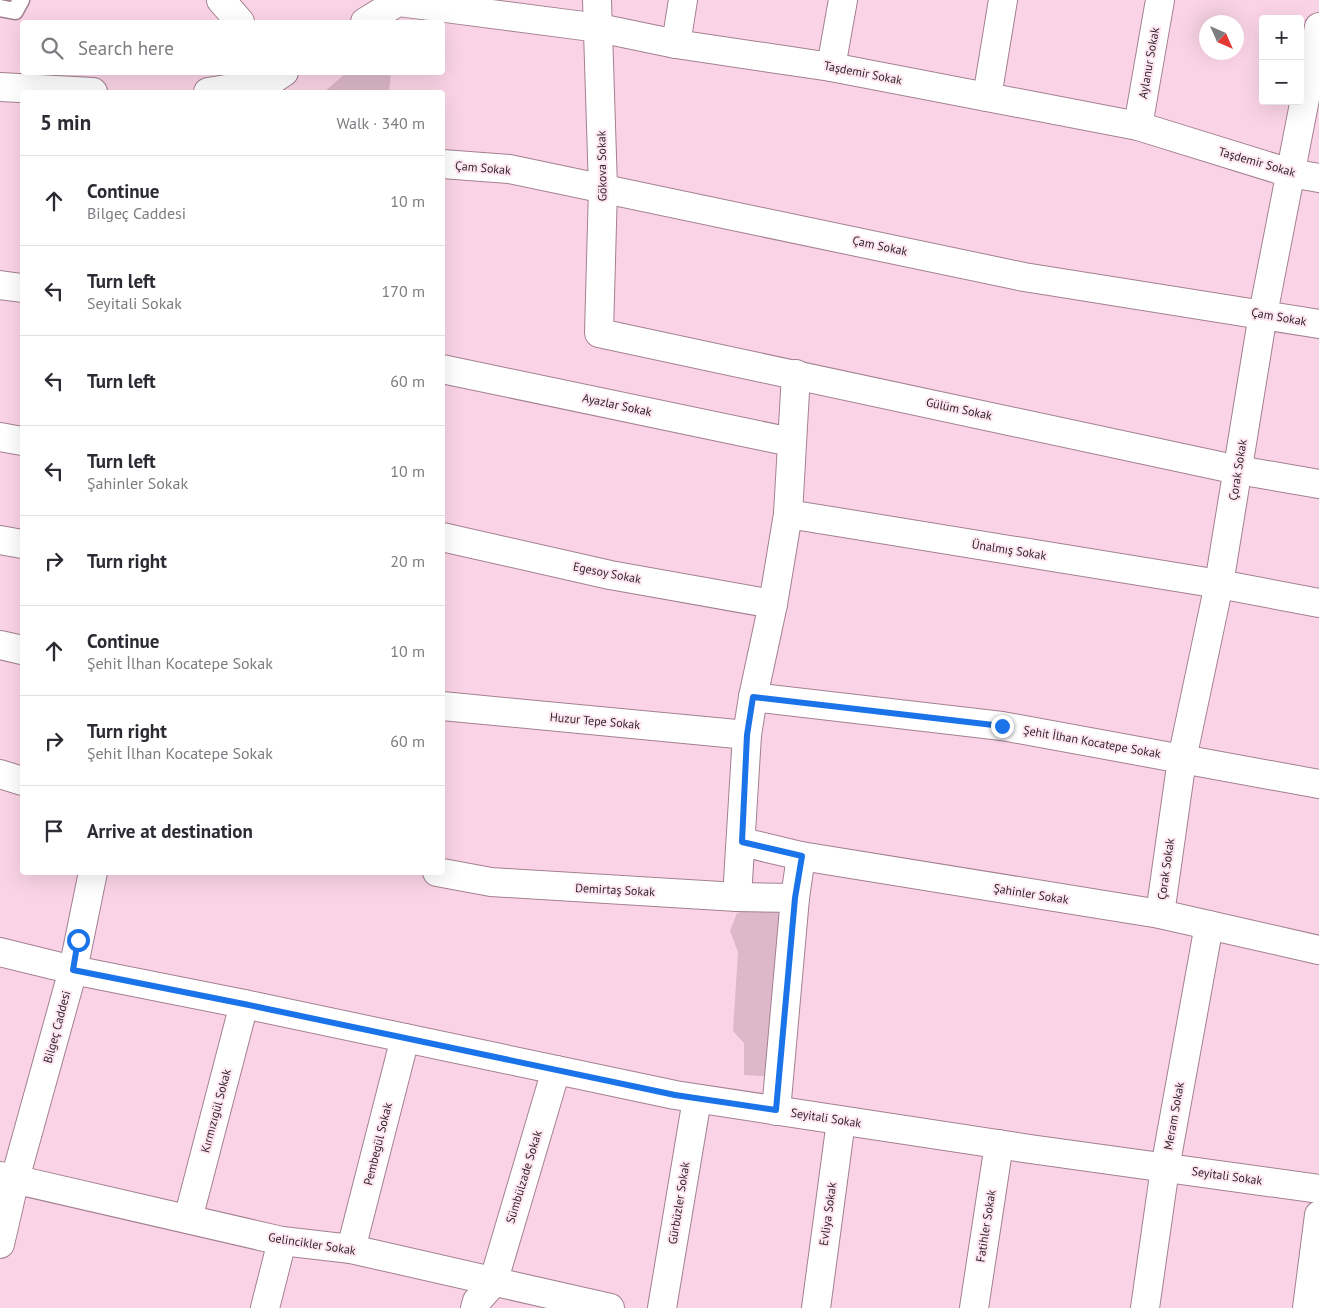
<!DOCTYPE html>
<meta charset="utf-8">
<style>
:root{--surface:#fff;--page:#f7f7f7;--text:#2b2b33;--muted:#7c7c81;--line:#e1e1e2}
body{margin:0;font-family:"PT Sans",sans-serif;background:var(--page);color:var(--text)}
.controls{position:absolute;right:15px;top:15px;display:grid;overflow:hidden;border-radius:5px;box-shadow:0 5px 20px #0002}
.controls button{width:45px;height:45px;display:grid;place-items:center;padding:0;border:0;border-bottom:1px solid var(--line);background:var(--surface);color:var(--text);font:25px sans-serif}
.compass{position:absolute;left:1199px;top:15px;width:45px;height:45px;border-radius:50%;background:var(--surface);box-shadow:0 5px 20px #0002;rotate:135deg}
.stop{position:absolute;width:15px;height:15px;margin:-11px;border:4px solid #1a73e8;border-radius:50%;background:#fff}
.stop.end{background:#1a73e8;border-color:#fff;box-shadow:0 1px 5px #0008}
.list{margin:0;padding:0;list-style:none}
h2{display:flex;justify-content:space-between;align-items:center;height:65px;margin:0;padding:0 20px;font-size:21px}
h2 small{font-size:16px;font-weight:400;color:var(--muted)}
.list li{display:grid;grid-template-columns:32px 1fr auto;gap:15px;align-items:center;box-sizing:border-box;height:90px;padding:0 20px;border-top:1px solid var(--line)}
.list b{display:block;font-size:19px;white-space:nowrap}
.list p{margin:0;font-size:16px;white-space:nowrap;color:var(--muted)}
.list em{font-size:16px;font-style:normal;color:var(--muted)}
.icon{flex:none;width:28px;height:28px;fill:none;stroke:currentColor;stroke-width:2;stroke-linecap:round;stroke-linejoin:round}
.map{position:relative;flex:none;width:1319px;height:1308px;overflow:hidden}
.search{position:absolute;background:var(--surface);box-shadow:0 5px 20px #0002;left:20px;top:20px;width:425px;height:55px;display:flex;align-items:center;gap:12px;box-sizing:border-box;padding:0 18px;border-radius:5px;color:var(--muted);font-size:19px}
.panel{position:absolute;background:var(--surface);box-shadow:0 5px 20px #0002;left:20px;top:90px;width:425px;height:785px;border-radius:5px}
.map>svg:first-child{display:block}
.green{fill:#dcb8c9}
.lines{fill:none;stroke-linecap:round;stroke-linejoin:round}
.service-casing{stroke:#a38091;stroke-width:19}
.minor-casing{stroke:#a38091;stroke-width:30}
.tertiary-casing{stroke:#a38091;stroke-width:30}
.secondary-casing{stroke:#a38091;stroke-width:30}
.service{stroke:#fff;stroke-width:16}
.minor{stroke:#fff;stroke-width:28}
.tertiary{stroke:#fff;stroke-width:28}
.secondary{stroke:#fff;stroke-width:28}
.route{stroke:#1a73e8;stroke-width:6}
.labels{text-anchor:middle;stroke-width:4;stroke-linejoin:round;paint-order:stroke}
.street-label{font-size:12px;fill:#2d1f26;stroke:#fee6f1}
</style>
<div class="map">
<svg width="1319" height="1308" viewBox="0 0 1319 1308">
<rect width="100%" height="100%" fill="#fad4e6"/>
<g class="green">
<path d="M 346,73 L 391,73 L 389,92 L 324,92 Z"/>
<path d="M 765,905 L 790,905 L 774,1077 L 744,1075 L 744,1043 L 733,1031 L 738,952 L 730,931 L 737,913 Z"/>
</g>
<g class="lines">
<defs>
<path id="service" d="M 0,8 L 15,11 L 21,0"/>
<g id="minor">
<path d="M 221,0 L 240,22"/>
<path d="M 597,0 L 603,188 L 599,333 L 1238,470 L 1319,484"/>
<path d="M 399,2 L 599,28 L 676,44 L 831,67 L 1138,126 L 1290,173 L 1319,178"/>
<path d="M 676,44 L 683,0"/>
<path d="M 831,67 L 843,0"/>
<path d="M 987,97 L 1003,0"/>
<path d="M 1138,126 L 1160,0"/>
<path d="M 442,164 L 509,169 L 1024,277 L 1319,324"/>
<path d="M 0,285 L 22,288"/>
<path d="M 442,369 L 791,442"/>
<path d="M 0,437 L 22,441"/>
<path d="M 788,514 L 796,374"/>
<path d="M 442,537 L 610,575 L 773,604"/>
<path d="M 0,540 L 22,544"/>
<path d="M 0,645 L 22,650"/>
<path d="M 753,697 L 773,604 L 788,514 L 1219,584 L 1319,603"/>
<path d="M 442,706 L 747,735"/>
<path d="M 0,774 L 22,781"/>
<path d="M 742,842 L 801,856 L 1160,914 L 1319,950"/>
<path d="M 437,872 L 491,882 L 737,897 L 795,898"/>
<path d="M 737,897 L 747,735 L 753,697 L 1002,726 L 1319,784"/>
<path d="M 1160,914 L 1182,759 L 1219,584 L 1263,314 L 1319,27"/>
<path d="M 0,952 L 73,970 L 244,1004 L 675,1095 L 1030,1149 L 1319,1189"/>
<path d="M 776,1111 L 795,898 L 801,856"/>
<path d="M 0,1176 L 282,1241 L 351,1249 L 610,1308"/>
<path d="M 188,1219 L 244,1004"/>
<path d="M 351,1249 L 405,1038"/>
<path d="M 265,1308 L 282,1241"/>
<path d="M 475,1308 L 477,1301 L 493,1283 L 556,1070"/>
<path d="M 662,1308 L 697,1099"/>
<path d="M 816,1308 L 841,1121"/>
<path d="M 974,1308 L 999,1144"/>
<path d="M 1145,1308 L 1165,1168 L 1209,925"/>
<path d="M 1307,1308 L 1319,1215"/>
</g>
<path id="tertiary" d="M 0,1244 L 15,1179 L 73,970 L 93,872"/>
<g id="secondary">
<path d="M 365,22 L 401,0"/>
<path d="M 0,87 L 93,92"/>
<path d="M 208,92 L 269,82 L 284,72"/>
</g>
</defs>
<use href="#service" class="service-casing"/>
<use href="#minor" class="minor-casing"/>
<use href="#tertiary" class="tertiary-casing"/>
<use href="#secondary" class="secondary-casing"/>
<use href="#service" class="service"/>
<use href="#minor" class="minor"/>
<use href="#tertiary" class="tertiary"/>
<use href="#secondary" class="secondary"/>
</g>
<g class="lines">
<path class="route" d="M 78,940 L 73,970 L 244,1004 L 675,1095 L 776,1110 L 795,898 L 802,856 L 742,842 L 747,735 L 753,697 L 1002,726"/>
</g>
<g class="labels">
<g class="street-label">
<text transform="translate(1149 63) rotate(-80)" y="4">Aylanur Sokak</text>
<text transform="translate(863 73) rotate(11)" y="4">Taşdemir Sokak</text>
<text transform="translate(1257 162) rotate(16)" y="4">Taşdemir Sokak</text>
<text transform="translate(602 166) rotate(-91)" y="4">Gökova Sokak</text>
<text transform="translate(483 168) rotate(5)" y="4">Çam Sokak</text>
<text transform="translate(880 246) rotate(12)" y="4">Çam Sokak</text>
<text transform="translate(1279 317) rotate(10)" y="4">Çam Sokak</text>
<text transform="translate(617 405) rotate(12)" y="4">Ayazlar Sokak</text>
<text transform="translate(959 409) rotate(12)" y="4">Gülüm Sokak</text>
<text transform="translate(1238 470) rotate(-81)" y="4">Çorak Sokak</text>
<text transform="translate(1009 550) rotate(9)" y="4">Ünalmış Sokak</text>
<text transform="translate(607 573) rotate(11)" y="4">Egesoy Sokak</text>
<text transform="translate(595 721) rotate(5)" y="4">Huzur Tepe Sokak</text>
<text transform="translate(1092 742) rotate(10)" y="4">Şehit İlhan Kocatepe Sokak</text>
<text transform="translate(1166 869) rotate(-82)" y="4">Çorak Sokak</text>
<text transform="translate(615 890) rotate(3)" y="4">Demirtaş Sokak</text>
<text transform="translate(1031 894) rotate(9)" y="4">Şahinler Sokak</text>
<text transform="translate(57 1027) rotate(-75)" y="4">Bilgeç Caddesi</text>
<text transform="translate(216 1111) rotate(-75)" y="4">Kırmızıgül Sokak</text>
<text transform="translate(1174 1116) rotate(-80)" y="4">Meram Sokak</text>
<text transform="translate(826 1118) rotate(9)" y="4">Seyitali Sokak</text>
<text transform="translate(378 1144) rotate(-76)" y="4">Pembegül Sokak</text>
<text transform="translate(1227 1176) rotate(8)" y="4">Seyitali Sokak</text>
<text transform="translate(524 1177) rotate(-73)" y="4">Sümbülzade Sokak</text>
<text transform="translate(679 1203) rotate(-81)" y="4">Gürbüzler Sokak</text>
<text transform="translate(828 1214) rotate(-82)" y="4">Evliya Sokak</text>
<text transform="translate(986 1226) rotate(-81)" y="4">Fatihler Sokak</text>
<text transform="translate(312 1244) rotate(9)" y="4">Gelincikler Sokak</text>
</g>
</g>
</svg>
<div class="controls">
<button>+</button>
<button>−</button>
</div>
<svg class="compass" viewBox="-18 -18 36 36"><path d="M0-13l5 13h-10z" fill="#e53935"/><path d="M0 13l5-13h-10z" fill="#7c7c81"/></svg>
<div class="stop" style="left:78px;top:940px"></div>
<div class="stop end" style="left:1002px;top:726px"></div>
<div class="search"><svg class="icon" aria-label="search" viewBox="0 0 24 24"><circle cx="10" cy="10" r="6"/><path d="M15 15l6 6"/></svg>Search here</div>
<section class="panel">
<h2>5 min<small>Walk · 340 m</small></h2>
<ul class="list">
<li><svg class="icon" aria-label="ahead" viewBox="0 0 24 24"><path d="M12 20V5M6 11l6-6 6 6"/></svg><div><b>Continue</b><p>Bilgeç Caddesi</p></div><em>10 m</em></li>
<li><svg class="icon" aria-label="left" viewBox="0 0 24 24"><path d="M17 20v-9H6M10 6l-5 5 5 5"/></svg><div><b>Turn left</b><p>Seyitali Sokak</p></div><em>170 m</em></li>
<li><svg class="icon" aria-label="left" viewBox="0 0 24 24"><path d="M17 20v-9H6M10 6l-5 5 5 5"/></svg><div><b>Turn left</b></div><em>60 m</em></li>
<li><svg class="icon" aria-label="left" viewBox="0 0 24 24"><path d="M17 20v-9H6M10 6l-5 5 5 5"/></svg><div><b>Turn left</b><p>Şahinler Sokak</p></div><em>10 m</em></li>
<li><svg class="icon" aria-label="right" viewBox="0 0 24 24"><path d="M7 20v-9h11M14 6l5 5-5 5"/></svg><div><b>Turn right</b></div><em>20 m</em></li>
<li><svg class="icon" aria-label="ahead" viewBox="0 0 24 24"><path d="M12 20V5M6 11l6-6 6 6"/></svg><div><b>Continue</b><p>Şehit İlhan Kocatepe Sokak</p></div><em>10 m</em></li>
<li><svg class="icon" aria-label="right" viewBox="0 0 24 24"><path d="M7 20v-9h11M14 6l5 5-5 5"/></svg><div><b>Turn right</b><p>Şehit İlhan Kocatepe Sokak</p></div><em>60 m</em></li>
<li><svg class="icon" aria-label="arrive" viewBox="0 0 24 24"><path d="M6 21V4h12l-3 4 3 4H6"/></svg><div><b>Arrive at destination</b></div></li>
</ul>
</section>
</div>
